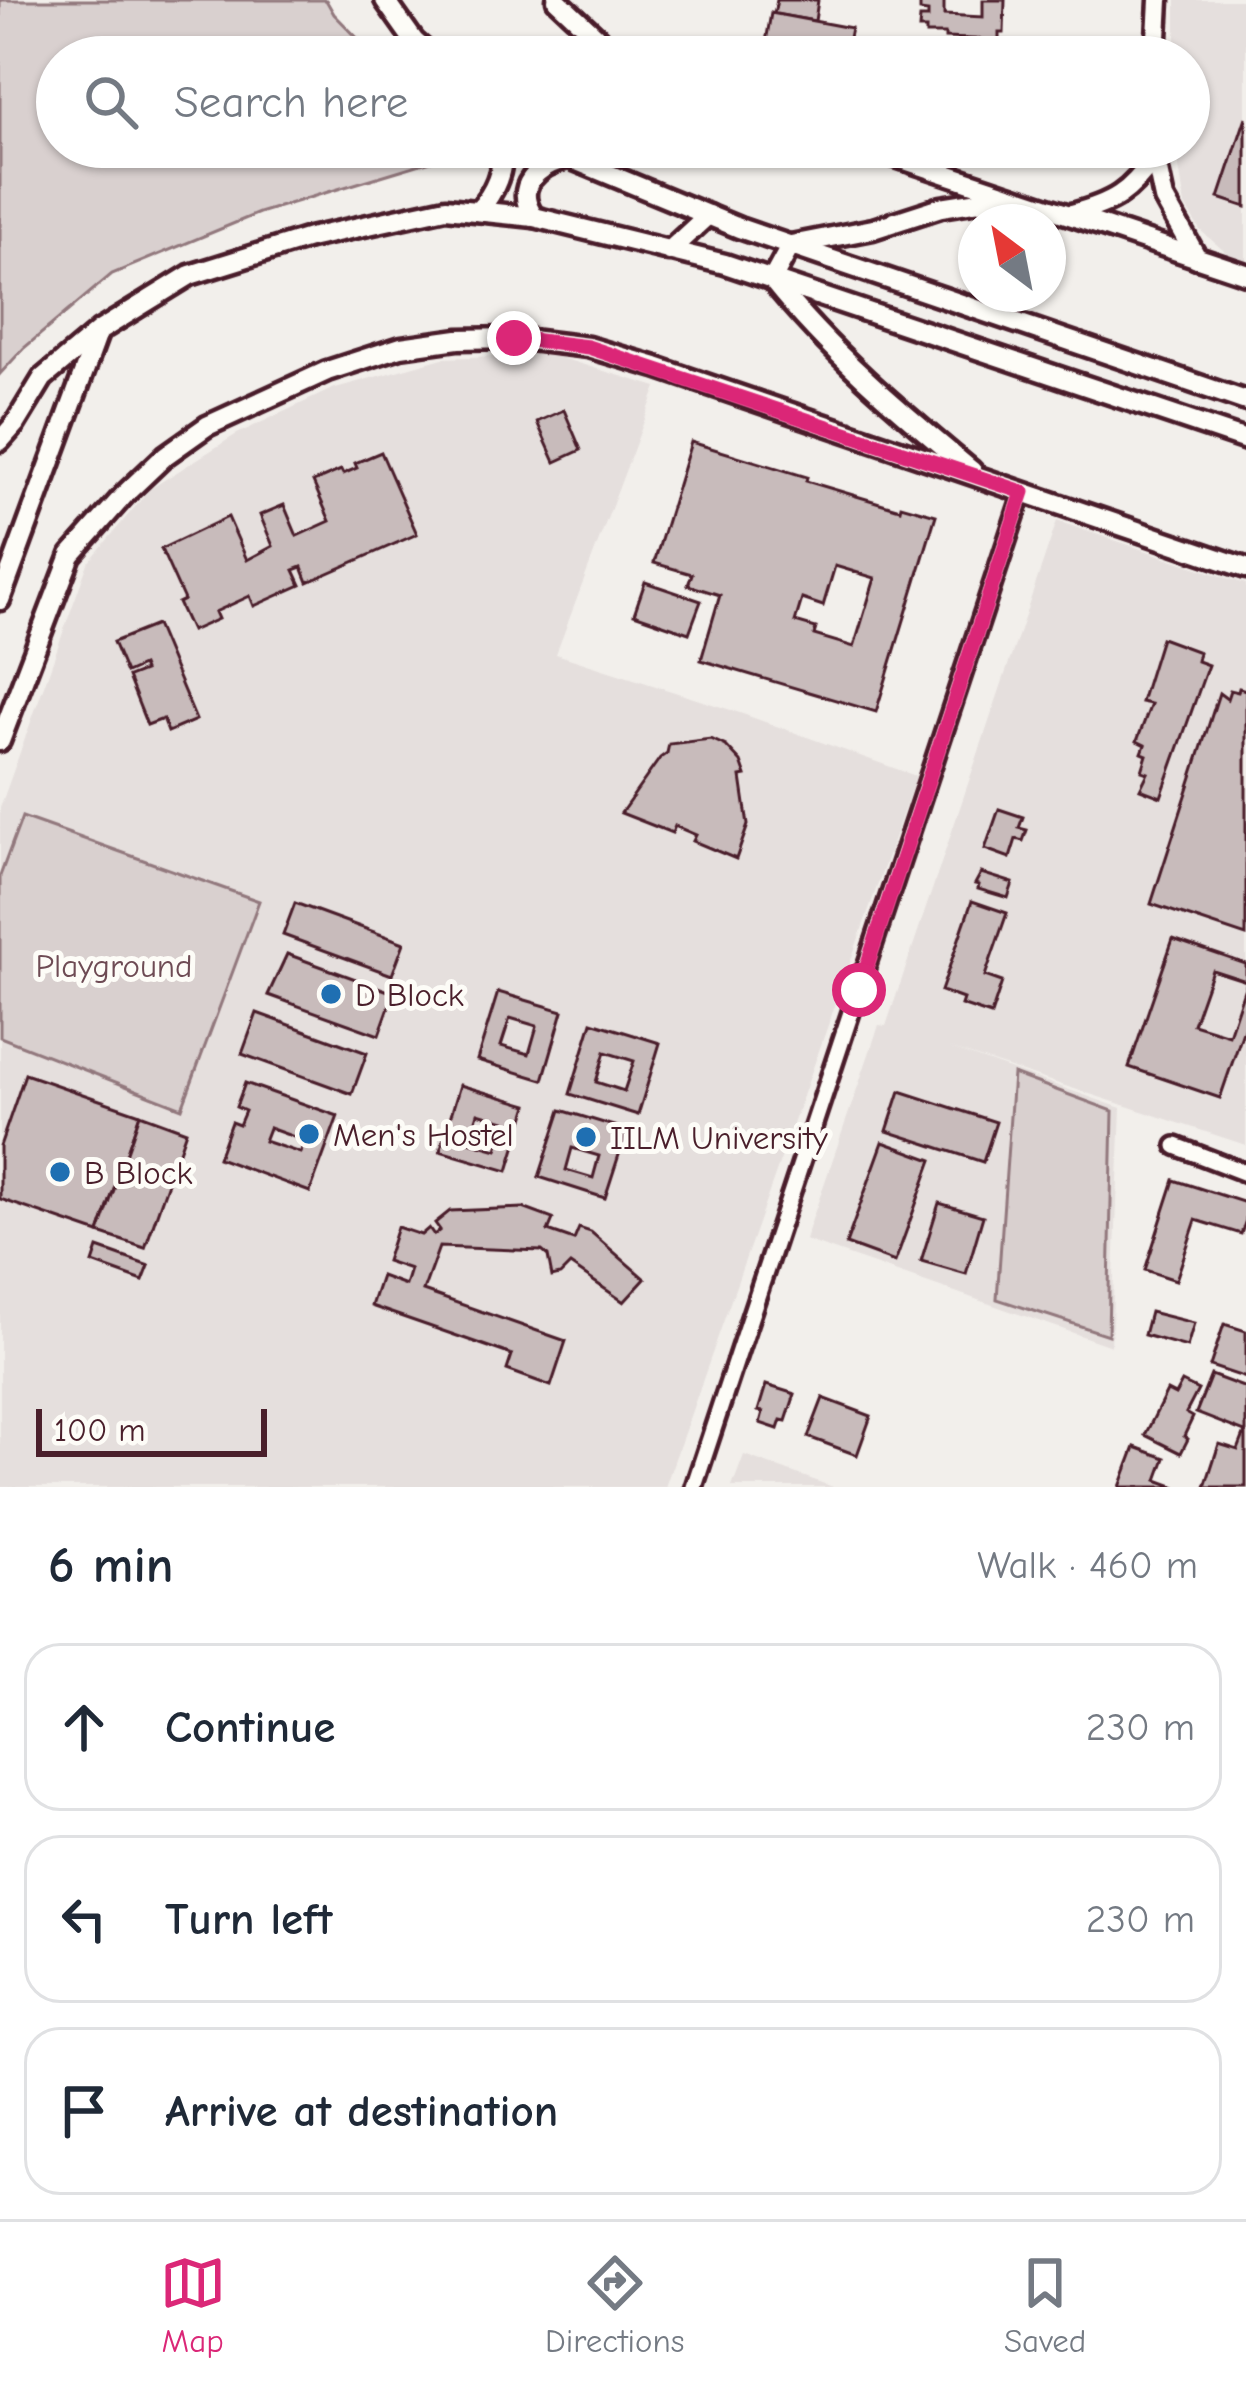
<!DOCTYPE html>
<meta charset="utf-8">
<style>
:root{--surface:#fff;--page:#f2f2f3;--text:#1f2937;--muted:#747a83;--line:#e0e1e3;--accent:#db2777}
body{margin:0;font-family:"Comic Neue",sans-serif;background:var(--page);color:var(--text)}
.compass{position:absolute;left:958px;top:204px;width:108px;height:108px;border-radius:50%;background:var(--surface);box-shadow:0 3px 9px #0004;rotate:328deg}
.scale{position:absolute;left:36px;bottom:30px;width:231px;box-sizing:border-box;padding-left:12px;border:6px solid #4a1f2b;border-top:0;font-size:33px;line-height:42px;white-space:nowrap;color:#4a1f2b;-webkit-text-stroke:9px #fdfcf7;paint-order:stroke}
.stop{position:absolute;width:36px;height:36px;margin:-27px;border:9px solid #db2777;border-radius:50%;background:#fff}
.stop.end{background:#db2777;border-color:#fff;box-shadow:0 3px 12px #0008}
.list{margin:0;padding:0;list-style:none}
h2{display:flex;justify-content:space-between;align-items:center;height:156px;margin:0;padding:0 48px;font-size:51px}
h2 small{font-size:39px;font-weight:400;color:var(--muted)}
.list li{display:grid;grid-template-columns:78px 1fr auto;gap:36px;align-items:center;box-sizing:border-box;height:168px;margin:0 24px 24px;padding:0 24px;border:3px solid var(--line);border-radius:36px}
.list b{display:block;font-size:45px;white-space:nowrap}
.list em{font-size:39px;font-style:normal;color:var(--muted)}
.icon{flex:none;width:66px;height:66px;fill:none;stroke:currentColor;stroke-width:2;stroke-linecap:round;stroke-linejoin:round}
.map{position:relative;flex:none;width:1246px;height:1487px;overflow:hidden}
.search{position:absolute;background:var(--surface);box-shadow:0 3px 9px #0004;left:36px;right:36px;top:36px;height:132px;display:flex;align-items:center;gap:30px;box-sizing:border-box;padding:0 42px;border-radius:66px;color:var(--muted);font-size:45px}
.sheet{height:732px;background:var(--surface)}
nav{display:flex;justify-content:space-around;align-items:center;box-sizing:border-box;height:168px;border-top:3px solid var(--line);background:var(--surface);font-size:33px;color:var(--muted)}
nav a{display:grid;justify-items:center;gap:6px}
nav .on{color:var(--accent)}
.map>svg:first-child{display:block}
.built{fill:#e5dfdd}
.green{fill:#d9d0cf;stroke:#92787d;stroke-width:3}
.building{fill:#c8bbbb;stroke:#4a1f2b;stroke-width:3;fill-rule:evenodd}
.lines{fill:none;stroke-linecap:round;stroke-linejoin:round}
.minor-casing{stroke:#4a1f2b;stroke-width:24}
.tertiary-casing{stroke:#4a1f2b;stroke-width:27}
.minor{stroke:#fdfcf7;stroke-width:15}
.tertiary{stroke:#fdfcf7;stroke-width:18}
.route{stroke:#db2777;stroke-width:15}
.poi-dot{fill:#1f6fb2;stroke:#fdfcf7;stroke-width:4.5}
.labels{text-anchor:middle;stroke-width:10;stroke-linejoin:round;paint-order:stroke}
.park-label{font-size:33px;fill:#6e4b54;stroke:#fdfcf7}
.poi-label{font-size:33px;fill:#4a1f2b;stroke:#fdfcf7;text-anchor:start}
</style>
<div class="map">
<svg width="1246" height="1487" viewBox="0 0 1246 1487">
<rect width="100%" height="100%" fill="#f2efeb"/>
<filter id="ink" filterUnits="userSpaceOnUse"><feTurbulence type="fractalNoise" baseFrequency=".00833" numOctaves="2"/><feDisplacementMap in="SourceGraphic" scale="24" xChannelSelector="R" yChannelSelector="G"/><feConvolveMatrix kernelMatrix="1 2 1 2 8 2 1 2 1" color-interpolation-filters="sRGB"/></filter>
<g filter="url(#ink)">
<g class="built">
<path d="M 1176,0 L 1246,0 L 1246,262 L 1231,257 L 1200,230 L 1185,206 L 1176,147 L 1189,147 L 1189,57 L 1176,57 Z"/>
<path d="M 548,354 L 657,387 L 556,654 L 737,712 L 916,776 L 665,1487 L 0,1487 L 0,808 L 88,563 L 150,489 L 237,434 L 332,389 L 443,358 Z"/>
<path d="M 1057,521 L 1246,584 L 1246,1145 L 949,1048 L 1121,1108 L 1111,1346 L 805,1240 L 879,1025 L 886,1026 Z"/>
<path d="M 744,1455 L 833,1487 L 732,1487 Z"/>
</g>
<g class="green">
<path d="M 0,0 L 326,0 L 334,14 L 376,57 L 57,57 L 57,147 L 448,147 L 447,156 L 259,213 L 112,274 L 24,348 L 0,374 Z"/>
<path d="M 22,817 L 259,901 L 182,1108 L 0,1037 L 0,876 Z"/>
<path d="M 1013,1074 L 1113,1111 L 1108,1335 L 997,1299 Z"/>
</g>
<g class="building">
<path d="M 777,0 L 818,0 L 815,21 L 774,14 Z"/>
<path d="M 920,0 L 944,0 L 944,15 L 983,17 L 983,0 L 1005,0 L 1004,33 L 999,33 L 999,40 L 945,38 L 945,34 L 926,34 L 926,29 L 919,29 L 920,18 L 928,18 L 928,12 L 920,11 Z"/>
<path d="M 771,13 L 851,28 L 845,57 L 766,42 Z"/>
<path d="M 1246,117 L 1246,207 L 1219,198 Z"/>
<path d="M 564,410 L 581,450 L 555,462 L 537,422 Z"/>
<path d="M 691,442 L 807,477 L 806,481 L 900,509 L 901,505 L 936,515 L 876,712 L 701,660 L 720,595 L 688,585 L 692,574 L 654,563 ZM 835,566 L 875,578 L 854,647 L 814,635 L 816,628 L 795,622 L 802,599 L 823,606 Z"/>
<path d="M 381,452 L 417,534 L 308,582 L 302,567 L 294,570 L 301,585 L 254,606 L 250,596 L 215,612 L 218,619 L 191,631 L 178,603 L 184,600 L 161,549 L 228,517 L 247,560 L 273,546 L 260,515 L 284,505 L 297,536 L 330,521 L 313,482 L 341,470 L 343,474 L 357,468 L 355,463 Z"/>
<path d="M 645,582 L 701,601 L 689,633 L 634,614 Z"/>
<path d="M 156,625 L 196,720 L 168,732 L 163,719 L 147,725 L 128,677 L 144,671 L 142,666 L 126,673 L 113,642 Z"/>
<path d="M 1161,638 L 1199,652 L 1197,661 L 1208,665 L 1161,797 L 1140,789 L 1148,773 L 1142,771 L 1147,755 L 1142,753 L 1145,745 L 1137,741 L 1151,704 L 1141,702 Z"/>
<path d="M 1239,688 L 1246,690 L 1246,936 L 1151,904 L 1219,693 L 1227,699 L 1230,690 L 1238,692 Z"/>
<path d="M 711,739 L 726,746 L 741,762 L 746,776 L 741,777 L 748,825 L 736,859 L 693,841 L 696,835 L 675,826 L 672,833 L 621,813 L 660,758 L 667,753 L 669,744 Z"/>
<path d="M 999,809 L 1023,817 L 1019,828 L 1027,830 L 1023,841 L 1016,839 L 1010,858 L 985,849 Z"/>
<path d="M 981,873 L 1013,883 L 1008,898 L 978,889 L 979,885 L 975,884 Z"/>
<path d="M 972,901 L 1007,913 L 985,976 L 1002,982 L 991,1015 L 961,1005 L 963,999 L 941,991 Z"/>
<path d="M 295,903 L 404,943 L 392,975 L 283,935 Z"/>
<path d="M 1173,939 L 1246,964 L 1246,981 L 1212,970 L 1193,1024 L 1229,1035 L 1246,984 L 1246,1023 L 1220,1098 L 1129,1067 Z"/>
<path d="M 287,954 L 394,993 L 379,1035 L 268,995 Z"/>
<path d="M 498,992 L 563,1011 L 543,1080 L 477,1060 ZM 510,1018 L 537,1026 L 529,1054 L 501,1046 Z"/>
<path d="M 257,1013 L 367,1053 L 352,1094 L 242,1054 Z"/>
<path d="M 592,1022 L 660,1043 L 638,1115 L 570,1094 ZM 605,1052 L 634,1061 L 624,1091 L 596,1082 Z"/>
<path d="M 25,1074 L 140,1114 L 99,1233 L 0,1199 L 0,1146 Z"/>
<path d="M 245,1083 L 338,1116 L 310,1192 L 218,1158 L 231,1122 L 239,1125 L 245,1111 L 236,1107 ZM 269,1128 L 305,1141 L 300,1153 L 264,1141 Z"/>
<path d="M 460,1085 L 528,1105 L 508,1171 L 440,1151 ZM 478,1113 L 505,1121 L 497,1150 L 469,1142 Z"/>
<path d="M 900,1091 L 996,1122 L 983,1162 L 887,1131 Z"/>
<path d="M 561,1110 L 627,1130 L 605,1198 L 539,1177 ZM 572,1148 L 599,1156 L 593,1178 L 566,1170 Z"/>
<path d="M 140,1114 L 186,1131 L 145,1248 L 99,1233 Z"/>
<path d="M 883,1142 L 932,1160 L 895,1262 L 846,1244 Z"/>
<path d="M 1174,1180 L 1246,1203 L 1246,1220 L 1241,1234 L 1196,1220 L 1176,1280 L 1145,1270 Z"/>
<path d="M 939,1203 L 983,1216 L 966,1274 L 921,1261 Z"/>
<path d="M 523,1208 L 553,1219 L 548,1231 L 574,1240 L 579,1228 L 591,1232 L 645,1279 L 624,1302 L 570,1265 L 560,1275 L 552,1277 L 548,1256 L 542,1251 L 439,1247 L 423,1291 L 566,1341 L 551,1386 L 507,1370 L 512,1355 L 371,1306 L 381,1276 L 405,1285 L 410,1269 L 386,1261 L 397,1227 L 421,1235 L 429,1228 L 434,1235 L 440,1230 L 435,1223 L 450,1211 Z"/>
<path d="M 98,1248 L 149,1266 L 143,1281 L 93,1263 Z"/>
<path d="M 1150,1312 L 1194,1323 L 1187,1347 L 1144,1335 Z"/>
<path d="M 1224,1324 L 1246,1331 L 1246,1378 L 1210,1366 Z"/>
<path d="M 1211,1375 L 1246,1388 L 1246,1487 L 1205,1487 L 1219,1444 L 1238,1450 L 1245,1432 L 1196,1413 Z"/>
<path d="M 1182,1382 L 1198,1390 L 1186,1413 L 1193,1417 L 1184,1436 L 1188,1439 L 1181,1453 L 1145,1435 L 1167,1391 L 1175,1395 Z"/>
<path d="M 766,1385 L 795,1394 L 786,1421 L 781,1420 L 778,1429 L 760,1423 L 763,1412 L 758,1411 Z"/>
<path d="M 823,1398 L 871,1416 L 857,1455 L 808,1437 Z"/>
<path d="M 1135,1447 L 1165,1458 L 1157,1480 L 1176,1487 L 1120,1487 Z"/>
</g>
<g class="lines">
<defs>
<g id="minor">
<path d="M 1176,1146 L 1246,1173"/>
<path d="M 694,1487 L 1023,492"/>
</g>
<g id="tertiary">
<path d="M 385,0 L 414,41 L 432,57"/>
<path d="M 557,0 L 618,57"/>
<path d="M 1156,57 L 1159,0"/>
<path d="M 543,147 L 739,228 L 1246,401"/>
<path d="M 866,147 L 1246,274"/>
<path d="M 1153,147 L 1164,199 L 1197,258"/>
<path d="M 478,211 C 494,193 504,172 502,147"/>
<path d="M 1072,214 C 1113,203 1130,193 1154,158"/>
<path d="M 534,217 C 512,186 538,166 567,158"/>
<path d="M 669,251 L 708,215"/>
<path d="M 0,441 L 15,424 L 43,378 L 99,331 L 190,275 L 309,238 L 446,208 L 534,217 L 725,264 L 1246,440"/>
<path d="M 972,471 C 900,411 830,353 772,280 L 791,245 L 873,229 L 941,207 L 1012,196"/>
<path d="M 0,600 L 97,336"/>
<path d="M 0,741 L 71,555 L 126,493 L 166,455 L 207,426 L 327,371 L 401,347 L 458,339 L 514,338 L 588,347 L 656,367 L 1246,568"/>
</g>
</defs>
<use href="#minor" class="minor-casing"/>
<use href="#tertiary" class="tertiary-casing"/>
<use href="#minor" class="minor"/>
<use href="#tertiary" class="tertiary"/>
</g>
</g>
<g class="lines" filter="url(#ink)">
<path class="route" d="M 514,338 L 588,347 L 1023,492 L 859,990"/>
</g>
<g class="poi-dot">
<circle cx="331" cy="994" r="12"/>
<circle cx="309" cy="1134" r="12"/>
<circle cx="586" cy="1137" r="12"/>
<circle cx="60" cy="1172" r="12"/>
</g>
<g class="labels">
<g class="park-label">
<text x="114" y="977">Playground</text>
</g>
<g class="poi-label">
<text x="355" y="1006">D Block</text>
<text x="333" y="1146">Men's Hostel</text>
<text x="610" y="1149">IILM University</text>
<text x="84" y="1184">B Block</text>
</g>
</g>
</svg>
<svg class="compass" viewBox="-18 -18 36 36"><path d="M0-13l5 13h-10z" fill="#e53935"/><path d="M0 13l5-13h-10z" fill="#747a83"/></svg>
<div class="scale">100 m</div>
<div class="stop" style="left:859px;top:990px"></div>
<div class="stop end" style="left:514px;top:338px"></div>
<div class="search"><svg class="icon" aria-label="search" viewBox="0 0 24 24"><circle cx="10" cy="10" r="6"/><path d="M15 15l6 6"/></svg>Search here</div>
</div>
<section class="sheet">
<h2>6 min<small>Walk · 460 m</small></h2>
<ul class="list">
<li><svg class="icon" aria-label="ahead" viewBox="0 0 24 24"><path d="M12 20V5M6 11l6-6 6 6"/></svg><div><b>Continue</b></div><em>230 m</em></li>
<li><svg class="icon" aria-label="left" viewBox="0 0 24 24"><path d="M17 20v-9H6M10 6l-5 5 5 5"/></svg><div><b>Turn left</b></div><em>230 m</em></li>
<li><svg class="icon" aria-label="arrive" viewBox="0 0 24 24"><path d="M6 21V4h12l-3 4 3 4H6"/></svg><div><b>Arrive at destination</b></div></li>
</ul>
</section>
<nav>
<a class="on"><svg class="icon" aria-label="map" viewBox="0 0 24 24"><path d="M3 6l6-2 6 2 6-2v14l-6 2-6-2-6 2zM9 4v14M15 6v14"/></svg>Map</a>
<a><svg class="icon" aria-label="directions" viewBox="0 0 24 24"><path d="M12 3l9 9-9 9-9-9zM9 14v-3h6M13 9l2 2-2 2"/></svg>Directions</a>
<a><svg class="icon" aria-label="saved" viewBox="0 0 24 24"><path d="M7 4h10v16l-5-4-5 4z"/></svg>Saved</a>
</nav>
